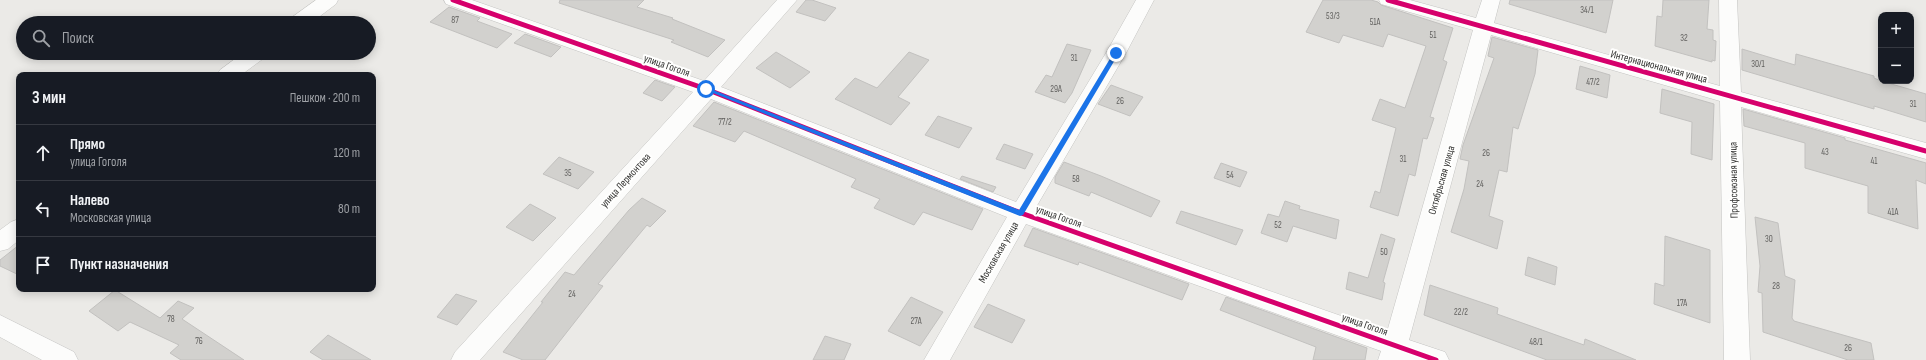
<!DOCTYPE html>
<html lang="ru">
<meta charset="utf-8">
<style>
:root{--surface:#171b24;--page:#242831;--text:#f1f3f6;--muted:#9ea1a6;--line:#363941}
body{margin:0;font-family:"Sofia Sans Condensed",sans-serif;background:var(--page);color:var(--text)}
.controls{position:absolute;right:12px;top:12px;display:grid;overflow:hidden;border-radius:8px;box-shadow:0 2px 10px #0003}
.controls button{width:36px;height:36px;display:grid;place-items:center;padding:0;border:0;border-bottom:1px solid var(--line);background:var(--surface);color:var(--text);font:20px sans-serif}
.stop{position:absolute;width:12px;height:12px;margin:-9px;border:3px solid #1a73e8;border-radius:50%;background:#fff}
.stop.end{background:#1a73e8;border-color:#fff;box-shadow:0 1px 4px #0008}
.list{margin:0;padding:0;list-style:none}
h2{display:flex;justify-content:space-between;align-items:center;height:52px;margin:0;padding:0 16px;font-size:17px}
h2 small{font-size:13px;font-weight:400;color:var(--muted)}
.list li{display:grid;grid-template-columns:26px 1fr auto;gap:12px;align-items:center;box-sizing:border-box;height:56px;padding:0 16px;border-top:1px solid var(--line)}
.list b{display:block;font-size:15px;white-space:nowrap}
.list p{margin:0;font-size:13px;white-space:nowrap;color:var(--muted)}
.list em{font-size:13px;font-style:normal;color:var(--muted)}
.icon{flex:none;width:22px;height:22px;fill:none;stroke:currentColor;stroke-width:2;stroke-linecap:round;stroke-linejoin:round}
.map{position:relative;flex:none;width:1926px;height:360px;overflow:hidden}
.search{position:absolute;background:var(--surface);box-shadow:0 2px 10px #0003;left:16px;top:16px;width:360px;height:44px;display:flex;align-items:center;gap:10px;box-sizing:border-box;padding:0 14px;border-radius:22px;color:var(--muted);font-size:15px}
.panel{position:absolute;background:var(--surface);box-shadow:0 2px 10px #0003;left:16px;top:72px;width:360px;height:220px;border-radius:8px}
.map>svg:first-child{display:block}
.building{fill:#d2d1ce;stroke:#c2c1bf}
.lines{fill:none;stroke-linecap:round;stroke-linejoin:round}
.minor-casing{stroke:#c4c4c2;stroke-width:1}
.minor{fill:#fcfcfb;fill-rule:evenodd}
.cycleway-casing{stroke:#fffffe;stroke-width:8}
.cycleway{stroke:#d6006c;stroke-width:5}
.route{fill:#1a73e8}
.labels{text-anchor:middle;stroke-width:4;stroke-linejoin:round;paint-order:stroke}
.number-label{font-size:9px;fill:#5f5e5c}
.street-label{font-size:11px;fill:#353533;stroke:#fffffe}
</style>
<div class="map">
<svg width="1926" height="360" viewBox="0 0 1926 360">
<rect width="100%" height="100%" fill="#ebeae7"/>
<g class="building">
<path d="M 560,0 L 644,0 L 637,7 L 673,18 L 672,19 L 725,40 L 708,57 L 671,42 L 674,40 L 559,3 Z"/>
<path d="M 806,0 L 812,0 L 836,8 L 825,21 L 796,12 Z"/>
<path d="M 1323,0 L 1371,0 L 1378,2 L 1381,5 L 1453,28 L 1443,60 L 1447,62 L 1430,117 L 1434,118 L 1427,139 L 1423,138 L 1415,176 L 1409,174 L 1398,216 L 1370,207 L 1375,191 L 1380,193 L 1396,128 L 1372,120 L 1380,99 L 1405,108 L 1426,46 L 1388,34 L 1383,47 L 1343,35 L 1339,43 L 1306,32 Z"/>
<path d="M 1510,0 L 1613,0 L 1606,33 L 1509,4 Z"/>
<path d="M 1663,0 L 1709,0 L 1707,29 L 1713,30 L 1713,40 L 1716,41 L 1715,61 L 1712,60 L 1712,62 L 1655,46 L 1657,16 L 1662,17 Z"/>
<path d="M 449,7 L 480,18 L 477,21 L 512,34 L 497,48 L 430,22 Z"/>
<path d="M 525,34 L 561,47 L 551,57 L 514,43 Z"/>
<path d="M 1492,37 L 1538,50 L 1535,74 L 1518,129 L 1513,127 L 1507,172 L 1499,170 L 1489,216 L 1503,221 L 1497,249 L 1451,232 L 1464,189 L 1469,161 L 1460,159 L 1463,145 L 1494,58 L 1488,56 Z"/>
<path d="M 1067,44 L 1091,50 L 1072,93 L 1065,103 L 1035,92 L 1046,75 L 1052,77 Z"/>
<path d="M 1742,49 L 1795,65 L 1796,54 L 1874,76 L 1874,78 L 1881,81 L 1926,94 L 1926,122 L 1874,106 L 1874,109 L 1742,70 Z"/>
<path d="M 776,52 L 810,72 L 790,88 L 756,68 Z"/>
<path d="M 909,52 L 929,60 L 898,97 L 910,103 L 891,125 L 835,99 L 855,78 L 877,88 Z"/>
<path d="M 1580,66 L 1610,75 L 1607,98 L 1576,89 Z"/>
<path d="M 655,80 L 675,87 L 662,101 L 643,93 Z"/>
<path d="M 1111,85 L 1143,97 L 1130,116 L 1098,104 Z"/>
<path d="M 1662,89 L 1714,104 L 1712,160 L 1691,154 L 1692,122 L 1660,113 Z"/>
<path d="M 714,102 L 983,209 L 972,230 L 923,212 L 914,225 L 874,208 L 880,199 L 851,187 L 856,179 L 744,131 L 735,142 L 693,126 Z"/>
<path d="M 1743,109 L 1845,138 L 1845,140 L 1926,163 L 1926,184 L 1916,180 L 1918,229 L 1868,213 L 1868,186 L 1805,168 L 1805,143 L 1744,126 Z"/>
<path d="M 938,116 L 972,128 L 959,148 L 925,135 Z"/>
<path d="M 1004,144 L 1033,154 L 1025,169 L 996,159 Z"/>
<path d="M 559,157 L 594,172 L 578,189 L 543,174 Z"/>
<path d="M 1064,162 L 1101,176 L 1160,201 L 1151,217 L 1091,192 L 1089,196 L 1055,183 L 1055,177 Z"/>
<path d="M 1221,163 L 1247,172 L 1240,187 L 1214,178 Z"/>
<path d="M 962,176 L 996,187 L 993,192 L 960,179 Z"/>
<path d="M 642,198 L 666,211 L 650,227 L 647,225 L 598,284 L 603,286 L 545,360 L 523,360 L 503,352 L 543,302 L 541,302 L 565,272 L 574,275 L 629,210 Z"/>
<path d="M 1285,201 L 1300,206 L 1299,209 L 1339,220 L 1336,239 L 1293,226 L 1287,242 L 1261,233 L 1268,214 L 1279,217 Z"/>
<path d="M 530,204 L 556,218 L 533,241 L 506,227 Z"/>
<path d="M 1181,211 L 1243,230 L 1236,245 L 1176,223 Z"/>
<path d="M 1755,217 L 1778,223 L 1785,276 L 1795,280 L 1792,318 L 1794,321 L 1871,343 L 1874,360 L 1848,360 L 1763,332 L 1762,293 L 1758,292 L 1760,266 Z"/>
<path d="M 1033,228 L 1189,284 L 1182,300 L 1079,262 L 1078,265 L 1024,246 Z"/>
<path d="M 1381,234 L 1395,239 L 1383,282 L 1385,283 L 1382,300 L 1346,289 L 1349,272 L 1368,278 Z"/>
<path d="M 1665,236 L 1710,250 L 1710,323 L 1654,304 L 1655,283 L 1664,286 Z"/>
<path d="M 19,245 L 19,275 L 0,266 L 0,260 Z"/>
<path d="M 1528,257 L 1557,267 L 1555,285 L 1525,275 Z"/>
<path d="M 1430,285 L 1498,308 L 1497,314 L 1584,345 L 1585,339 L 1636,360 L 1547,360 L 1424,315 Z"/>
<path d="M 115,290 L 160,318 L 178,301 L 194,308 L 182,319 L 244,360 L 181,360 L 170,353 L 179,345 L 130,322 L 118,331 L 89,311 Z"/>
<path d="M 456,294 L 477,301 L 457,325 L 437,317 Z"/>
<path d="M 911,297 L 943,312 L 920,346 L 888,331 Z"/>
<path d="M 1226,297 L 1367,348 L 1365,360 L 1313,360 L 1316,347 L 1220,310 Z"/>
<path d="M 988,304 L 1025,320 L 1012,343 L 974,327 Z"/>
<path d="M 328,335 L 371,360 L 323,360 L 310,352 Z"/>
<path d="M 825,336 L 851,344 L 844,360 L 813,360 Z"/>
</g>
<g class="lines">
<defs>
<g id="minor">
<path d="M 316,0 L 338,0 L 336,4 L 311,23 L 288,23 L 291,18 Z"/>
<path d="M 444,0 L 472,0 L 704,81 L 777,0 L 797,0 L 721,87 L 1016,202 L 1106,53 L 1136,0 L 1154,0 L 1126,53 L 1035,209 L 1387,332 L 1473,30 L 1381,4 L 1379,0 L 1410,0 L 1476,18 L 1482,0 L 1500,0 L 1494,23 L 1720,86 L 1719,0 L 1737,0 L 1741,92 L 1926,143 L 1926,159 L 1741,107 L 1750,360 L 1724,360 L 1720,101 L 1491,35 L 1409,340 L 1445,352 L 1449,360 L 1378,360 L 1381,351 L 1026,224 L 950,360 L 924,360 L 1007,217 L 711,99 L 480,360 L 451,360 L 455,352 L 693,92 L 446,4 Z"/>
<path d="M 243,53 L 267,53 L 264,58 L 241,75 L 217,75 L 220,70 Z"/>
<path d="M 19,219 L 19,240 L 8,249 L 0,251 L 0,230 L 11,222 Z"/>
<path d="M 0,315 L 74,352 L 78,360 L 42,360 L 0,337 Z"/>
</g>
</defs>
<use href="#minor" class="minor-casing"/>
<use href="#minor" class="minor"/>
<defs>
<g id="cycleway">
<path d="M 453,0 L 706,89 L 1021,213 L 1436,360"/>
<path d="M 1388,0 L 1926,151"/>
</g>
</defs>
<use href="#cycleway" class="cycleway-casing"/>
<use href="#cycleway" class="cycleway"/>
</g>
<path class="route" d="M 1116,51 L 1119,53 L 1023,215 L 1020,216 L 703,89 L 708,88 L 1019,210 L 1114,52 Z"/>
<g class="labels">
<g class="number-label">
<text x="1587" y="13">34/1</text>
<text x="1333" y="19">53/3</text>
<text x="455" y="23">87</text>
<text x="1375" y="25">51А</text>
<text x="1433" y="38">51</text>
<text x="1684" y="41">32</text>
<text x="1074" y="61">31</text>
<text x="1758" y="67">30/1</text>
<text x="1593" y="85">47/2</text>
<text x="1056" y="92">29А</text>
<text x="1120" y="104">26</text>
<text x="1913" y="107">31</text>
<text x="725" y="125">77/2</text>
<text x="1825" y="155">43</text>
<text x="1486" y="156">26</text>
<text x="1403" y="162">31</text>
<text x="1874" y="164">41</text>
<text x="568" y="176">35</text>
<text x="1230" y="178">54</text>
<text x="1076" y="182">58</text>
<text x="1480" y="187">24</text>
<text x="1893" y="215">41А</text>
<text x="1278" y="228">52</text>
<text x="1769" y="242">30</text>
<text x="1384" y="255">50</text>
<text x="1776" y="289">28</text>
<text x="572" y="297">24</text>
<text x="1682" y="306">17А</text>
<text x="1461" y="315">22/2</text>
<text x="171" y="322">78</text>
<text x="916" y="324">27А</text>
<text x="199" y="344">76</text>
<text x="1536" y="345">48/1</text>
<text x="1848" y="351">26</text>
</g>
<g class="street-label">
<text transform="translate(667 65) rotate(19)" y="4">улица Гоголя</text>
<text transform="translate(1659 66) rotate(15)" y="4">Интернациональная улица</text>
<text transform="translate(625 180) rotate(-48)" y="4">улица Лермонтова</text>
<text transform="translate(1441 180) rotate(-74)" y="4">Октябрьская улица</text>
<text transform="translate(1733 180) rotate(-91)" y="4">Профсоюзная улица</text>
<text transform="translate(1059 216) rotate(19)" y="4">улица Гоголя</text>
<text transform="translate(998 252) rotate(-60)" y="4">Московская улица</text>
<text transform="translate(1365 324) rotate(19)" y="4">улица Гоголя</text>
</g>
</g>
</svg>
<div class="controls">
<button>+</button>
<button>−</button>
</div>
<div class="stop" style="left:706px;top:89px"></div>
<div class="stop end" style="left:1116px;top:53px"></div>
<div class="search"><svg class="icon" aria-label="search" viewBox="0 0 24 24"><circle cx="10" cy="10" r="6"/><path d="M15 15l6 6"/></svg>Поиск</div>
<section class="panel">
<h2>3 мин<small>Пешком · 200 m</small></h2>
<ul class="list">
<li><svg class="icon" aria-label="ahead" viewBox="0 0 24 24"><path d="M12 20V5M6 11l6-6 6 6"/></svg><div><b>Прямо</b><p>улица Гоголя</p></div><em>120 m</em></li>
<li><svg class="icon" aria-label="left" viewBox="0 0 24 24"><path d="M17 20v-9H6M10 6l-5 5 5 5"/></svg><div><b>Налево</b><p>Московская улица</p></div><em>80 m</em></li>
<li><svg class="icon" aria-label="arrive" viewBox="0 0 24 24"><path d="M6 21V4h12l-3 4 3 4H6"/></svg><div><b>Пункт назначения</b></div></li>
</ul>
</section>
</div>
